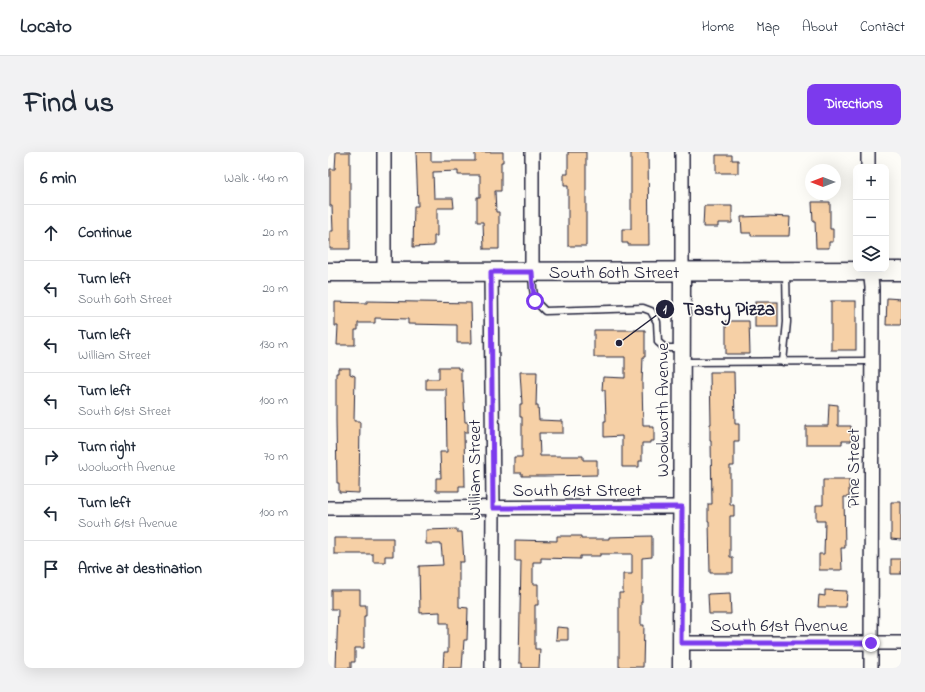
<!DOCTYPE html>
<meta charset="utf-8">
<style>
:root{--surface:#fff;--page:#f2f2f3;--text:#1f2937;--muted:#747a83;--line:#e0e1e3;--accent:#7c3aed}
body{margin:0;font-family:"Indie Flower",sans-serif;background:var(--page);color:var(--text)}
.controls{position:absolute;right:12px;top:12px;display:grid;overflow:hidden;border-radius:8px;box-shadow:0 4px 16px #0002}
.controls button{width:36px;height:36px;display:grid;place-items:center;padding:0;border:0;border-bottom:1px solid var(--line);background:var(--surface);color:var(--text);font:20px sans-serif}
.compass{position:absolute;left:477px;top:12px;width:36px;height:36px;border-radius:50%;background:var(--surface);box-shadow:0 4px 16px #0002;rotate:270deg}
.stop{position:absolute;width:12px;height:12px;margin:-9px;border:3px solid #7c3aed;border-radius:50%;background:#fff}
.stop.end{background:#7c3aed;border-color:#fff;box-shadow:0 1px 4px #0008}
.list{margin:0;padding:0;list-style:none}
h2{display:flex;justify-content:space-between;align-items:center;height:52px;margin:0;padding:0 16px;font-size:17px}
h2 small{font-size:13px;font-weight:400;color:var(--muted)}
.list li{display:grid;grid-template-columns:26px 1fr auto;gap:12px;align-items:center;box-sizing:border-box;height:56px;padding:0 16px;border-top:1px solid var(--line)}
.list b{display:block;font-size:15px;white-space:nowrap}
.list p{margin:0;font-size:13px;white-space:nowrap;color:var(--muted)}
.list em{font-size:13px;font-style:normal;color:var(--muted)}
.icon{flex:none;width:22px;height:22px;fill:none;stroke:currentColor;stroke-width:2;stroke-linecap:round;stroke-linejoin:round}
.map{position:relative;flex:none;width:573px;height:516px;overflow:hidden;border-radius:8px}
header{display:flex;align-items:center;gap:24px;box-sizing:border-box;height:56px;padding:0 20px;background:var(--surface);border-bottom:1px solid var(--line)}
header strong{font-size:19px}
nav{display:flex;gap:22px;margin-inline-start:auto;font-size:14px}
.intro{display:flex;align-items:center;justify-content:space-between;box-sizing:border-box;height:96px;padding:0 24px}
h1{margin:0;font-size:28px}
.button{padding:10px 18px;border-radius:8px;background:var(--accent);color:#fff;font-size:14px;font-weight:700}
main{display:flex;gap:24px;padding:0 24px}
aside{flex:1;background:var(--surface);border-radius:8px;box-shadow:0 4px 16px #0002}
.map>svg:first-child{display:block}
.building{fill:#f6d0a6;stroke:#22223b}
.lines{fill:none;stroke-linecap:round;stroke-linejoin:round}
.service-casing{stroke:#22223b;stroke-width:9}
.minor-casing{stroke:#22223b;stroke-width:16}
.tertiary-casing{stroke:#22223b;stroke-width:19}
.secondary-casing{stroke:#22223b;stroke-width:21}
.service{stroke:#fdfcf7;stroke-width:6}
.minor{stroke:#fdfcf7;stroke-width:13}
.tertiary{stroke:#fdfcf7;stroke-width:16}
.secondary{stroke:#fdfcf7;stroke-width:18}
.route{stroke:#7c3aed;stroke-width:5}
.labels{text-anchor:middle;stroke-width:3;stroke-linejoin:round;paint-order:stroke}
.street-label{font-size:18px;fill:#22223b;stroke:#fdfcf7}
.leader{fill:none;stroke:#22223b;stroke-width:1.5}
.callout-dot{fill:#22223b;stroke:#fdfcf7;stroke-width:1.5}
.mark-label{font-size:12px;text-anchor:middle;font-weight:bold;fill:#fff}
.callout-label{font-size:19px;text-anchor:middle;font-weight:bold;fill:#22223b;stroke:#fdfcf7;stroke-width:3;stroke-linejoin:round;paint-order:stroke}
</style>
<header>
<strong>Locato</strong>
<nav><a>Home</a><a>Map</a><a>About</a><a>Contact</a></nav>
</header>
<div class="intro"><h1>Find us</h1><a class="button">Directions</a></div>
<main>
<aside>
<h2>6 min<small>Walk · 440 m</small></h2>
<ul class="list">
<li><svg class="icon" aria-label="ahead" viewBox="0 0 24 24"><path d="M12 20V5M6 11l6-6 6 6"/></svg><div><b>Continue</b></div><em>20 m</em></li>
<li><svg class="icon" aria-label="left" viewBox="0 0 24 24"><path d="M17 20v-9H6M10 6l-5 5 5 5"/></svg><div><b>Turn left</b><p>South 60th Street</p></div><em>20 m</em></li>
<li><svg class="icon" aria-label="left" viewBox="0 0 24 24"><path d="M17 20v-9H6M10 6l-5 5 5 5"/></svg><div><b>Turn left</b><p>William Street</p></div><em>130 m</em></li>
<li><svg class="icon" aria-label="left" viewBox="0 0 24 24"><path d="M17 20v-9H6M10 6l-5 5 5 5"/></svg><div><b>Turn left</b><p>South 61st Street</p></div><em>100 m</em></li>
<li><svg class="icon" aria-label="right" viewBox="0 0 24 24"><path d="M7 20v-9h11M14 6l5 5-5 5"/></svg><div><b>Turn right</b><p>Woolworth Avenue</p></div><em>70 m</em></li>
<li><svg class="icon" aria-label="left" viewBox="0 0 24 24"><path d="M17 20v-9H6M10 6l-5 5 5 5"/></svg><div><b>Turn left</b><p>South 61st Avenue</p></div><em>100 m</em></li>
<li><svg class="icon" aria-label="arrive" viewBox="0 0 24 24"><path d="M6 21V4h12l-3 4 3 4H6"/></svg><div><b>Arrive at destination</b></div></li>
</ul>
</aside>
<div class="map">
<svg width="573" height="516" viewBox="0 0 573 516">
<rect width="100%" height="100%" fill="#fdfcf7"/>
<filter id="ink" filterUnits="userSpaceOnUse"><feTurbulence type="fractalNoise" baseFrequency=".025" numOctaves="2"/><feDisplacementMap in="SourceGraphic" scale="8" xChannelSelector="R" yChannelSelector="G"/><feConvolveMatrix kernelMatrix="1 2 1 2 8 2 1 2 1" color-interpolation-filters="sRGB"/></filter>
<g filter="url(#ink)">
<g class="building">
<path d="M 8,0 L 22,0 L 22,97 L 2,97 L 2,79 L 5,79 L 4,54 L 2,54 L 2,17 L 7,17 Z"/>
<path d="M 88,0 L 103,0 L 103,9 L 147,9 L 147,0 L 175,0 L 175,10 L 173,10 L 173,39 L 167,39 L 168,60 L 171,60 L 171,97 L 156,97 L 155,70 L 149,70 L 149,45 L 152,45 L 152,23 L 130,23 L 130,19 L 105,20 L 106,46 L 125,46 L 126,56 L 109,56 L 109,84 L 106,84 L 106,94 L 85,95 L 86,54 L 90,54 Z"/>
<path d="M 240,0 L 258,0 L 258,94 L 240,94 L 240,34 L 236,34 L 236,22 L 240,22 Z"/>
<path d="M 303,0 L 320,0 L 321,93 L 300,93 L 300,91 L 294,91 L 294,77 L 303,77 Z"/>
<path d="M 388,3 L 404,3 L 404,8 L 410,8 L 410,21 L 388,21 Z"/>
<path d="M 484,50 L 502,50 L 502,77 L 505,77 L 505,90 L 501,90 L 501,96 L 488,96 L 487,69 L 485,69 Z"/>
<path d="M 376,54 L 404,54 L 404,71 L 390,71 L 390,75 L 375,75 Z"/>
<path d="M 441,64 L 462,65 L 461,84 L 423,84 L 423,81 L 414,81 L 413,65 Z"/>
<path d="M 559,146 L 573,147 L 573,173 L 558,173 Z"/>
<path d="M 39,149 L 143,151 L 144,191 L 129,191 L 129,173 L 80,172 L 80,167 L 47,166 L 47,171 L 30,171 L 30,178 L 27,178 L 27,193 L 9,193 L 10,174 L 7,174 L 7,150 L 39,151 Z"/>
<rect x="503" y="149" width="25" height="49"/>
<rect x="427" y="150" width="23" height="25"/>
<path d="M 398,169 L 421,169 L 422,202 L 398,202 Z"/>
<path d="M 266,178 L 317,178 L 317,205 L 315,205 L 314,231 L 315,273 L 322,273 L 322,275 L 326,275 L 326,289 L 322,289 L 322,291 L 314,291 L 314,309 L 311,309 L 311,315 L 294,315 L 294,284 L 276,285 L 276,269 L 278,269 L 277,238 L 274,238 L 275,225 L 297,226 L 297,205 L 266,205 Z"/>
<path d="M 111,215 L 130,215 L 130,217 L 133,217 L 133,229 L 135,229 L 137,270 L 140,270 L 140,280 L 136,280 L 137,334 L 131,334 L 131,339 L 108,339 L 108,326 L 113,326 L 112,300 L 119,300 L 118,237 L 98,237 L 98,227 L 111,227 Z"/>
<path d="M 10,216 L 22,216 L 22,222 L 27,224 L 26,269 L 32,269 L 31,341 L 11,340 L 11,331 L 9,331 L 8,269 L 8,221 L 10,221 Z"/>
<path d="M 192,220 L 209,220 L 208,254 L 210,254 L 211,268 L 235,269 L 235,281 L 211,281 L 212,304 L 255,304 L 255,308 L 269,308 L 269,323 L 216,324 L 194,324 L 194,321 L 186,321 L 186,305 L 194,305 L 194,265 L 192,265 L 192,252 L 194,252 Z"/>
<path d="M 382,220 L 406,220 L 407,272 L 411,272 L 411,289 L 406,289 L 406,314 L 402,314 L 402,353 L 406,353 L 406,364 L 402,364 L 402,405 L 405,405 L 405,421 L 382,421 L 381,369 L 380,369 L 380,352 L 384,352 L 383,289 L 382,289 L 382,272 L 383,272 Z"/>
<path d="M 501,252 L 510,253 L 510,274 L 523,274 L 523,289 L 514,289 L 514,292 L 478,292 L 478,274 L 500,274 Z"/>
<path d="M 495,328 L 521,328 L 521,345 L 516,345 L 517,396 L 513,396 L 514,418 L 491,418 L 491,402 L 496,402 L 497,369 L 488,369 L 488,353 L 495,353 Z"/>
<path d="M 563,350 L 573,350 L 573,388 L 563,387 Z"/>
<path d="M 129,377 L 129,380 L 134,380 L 136,410 L 131,410 L 131,455 L 140,456 L 139,488 L 136,488 L 134,516 L 115,516 L 116,500 L 120,500 L 120,471 L 112,471 L 112,460 L 92,461 L 91,414 L 115,413 L 113,392 L 98,392 L 98,378 Z"/>
<path d="M 229,384 L 253,384 L 253,387 L 281,387 L 281,385 L 324,384 L 324,405 L 314,406 L 314,450 L 313,450 L 313,473 L 316,473 L 315,515 L 291,515 L 291,441 L 295,441 L 295,422 L 304,422 L 304,402 L 272,402 L 272,404 L 252,404 L 252,407 L 213,406 L 213,410 L 205,410 L 205,432 L 210,432 L 210,453 L 207,453 L 207,497 L 212,497 L 211,516 L 194,516 L 194,511 L 191,511 L 193,409 L 187,409 L 187,388 L 229,389 Z"/>
<path d="M 6,386 L 65,386 L 65,404 L 57,404 L 57,410 L 45,410 L 45,402 L 6,402 Z"/>
<rect x="563" y="407" width="10" height="15"/>
<path d="M 3,438 L 32,438 L 32,453 L 38,453 L 38,464 L 36,464 L 36,496 L 27,496 L 27,510 L 23,510 L 23,516 L 8,516 L 10,457 L 3,457 Z"/>
<path d="M 497,438 L 519,439 L 518,455 L 490,455 L 491,443 L 497,444 Z"/>
<path d="M 402,441 L 403,462 L 381,462 L 380,442 Z"/>
<path d="M 229,475 L 240,476 L 240,488 L 228,488 Z"/>
</g>
<g class="lines">
<defs>
<g id="service">
<path d="M 204,122 L 205,137 L 207,149 L 217,159 L 315,156 L 323,159 L 329,170 L 330,190 L 337,196 L 354,196"/>
<path d="M 355,210 L 543,209"/>
<path d="M 455,210 L 459,170 L 458,121"/>
</g>
<g id="minor">
<path d="M 56,0 L 56,120"/>
<path d="M 204,0 L 204,120"/>
<path d="M 354,0 L 354,119"/>
<path d="M 540,0 L 540,15"/>
<path d="M 542,117 L 544,135 L 543,516"/>
<path d="M 163,120 L 165,356 L 164,516"/>
<path d="M 0,356 L 353,355"/>
<path d="M 353,491 L 573,491"/>
</g>
<path id="tertiary" d="M 353,516 L 354,119"/>
<path id="secondary" d="M 0,120 L 573,119"/>
</defs>
<use href="#service" class="service-casing"/>
<use href="#minor" class="minor-casing"/>
<use href="#tertiary" class="tertiary-casing"/>
<use href="#secondary" class="secondary-casing"/>
<use href="#service" class="service"/>
<use href="#minor" class="minor"/>
<use href="#tertiary" class="tertiary"/>
<use href="#secondary" class="secondary"/>
</g>
</g>
<g class="lines" filter="url(#ink)">
<path class="route" d="M 207,149 L 205,137 L 204,120 L 163,120 L 165,356 L 354,355 L 353,491 L 543,491"/>
</g>
<g class="labels">
<g class="street-label">
<text x="286" y="126">South 60th Street</text>
<text transform="translate(334 258) rotate(-90)" y="6">Woolworth Avenue</text>
<text transform="translate(525 316) rotate(-90)" y="6">Pine Street</text>
<text transform="translate(146 318) rotate(-90)" y="6">William Street</text>
<text x="249" y="344">South 61st Street</text>
<text x="451" y="479">South 61st Avenue</text>
</g>
</g>
<path class="leader" d="M291 191L337 157"/>
<g class="callout-dot">
<circle cx="291" cy="191" r="4"/>
<circle cx="337" cy="157" r="10"/>
</g>
<g class="mark-label">
<text x="337" y="161">1</text>
</g>
<g class="callout-label">
<text x="401" y="163">Tasty Pizza</text>
</g>
</svg>
<div class="controls">
<button>+</button>
<button>−</button>
<button><svg class="icon" aria-label="layers" viewBox="0 0 24 24"><path d="M12 4l9 5-9 5-9-5zM3 14l9 5 9-5"/></svg></button>
</div>
<svg class="compass" viewBox="-18 -18 36 36"><path d="M0-13l5 13h-10z" fill="#e53935"/><path d="M0 13l5-13h-10z" fill="#747a83"/></svg>
<div class="stop" style="left:207px;top:149px"></div>
<div class="stop end" style="left:543px;top:491px"></div>
</div>
</main>
